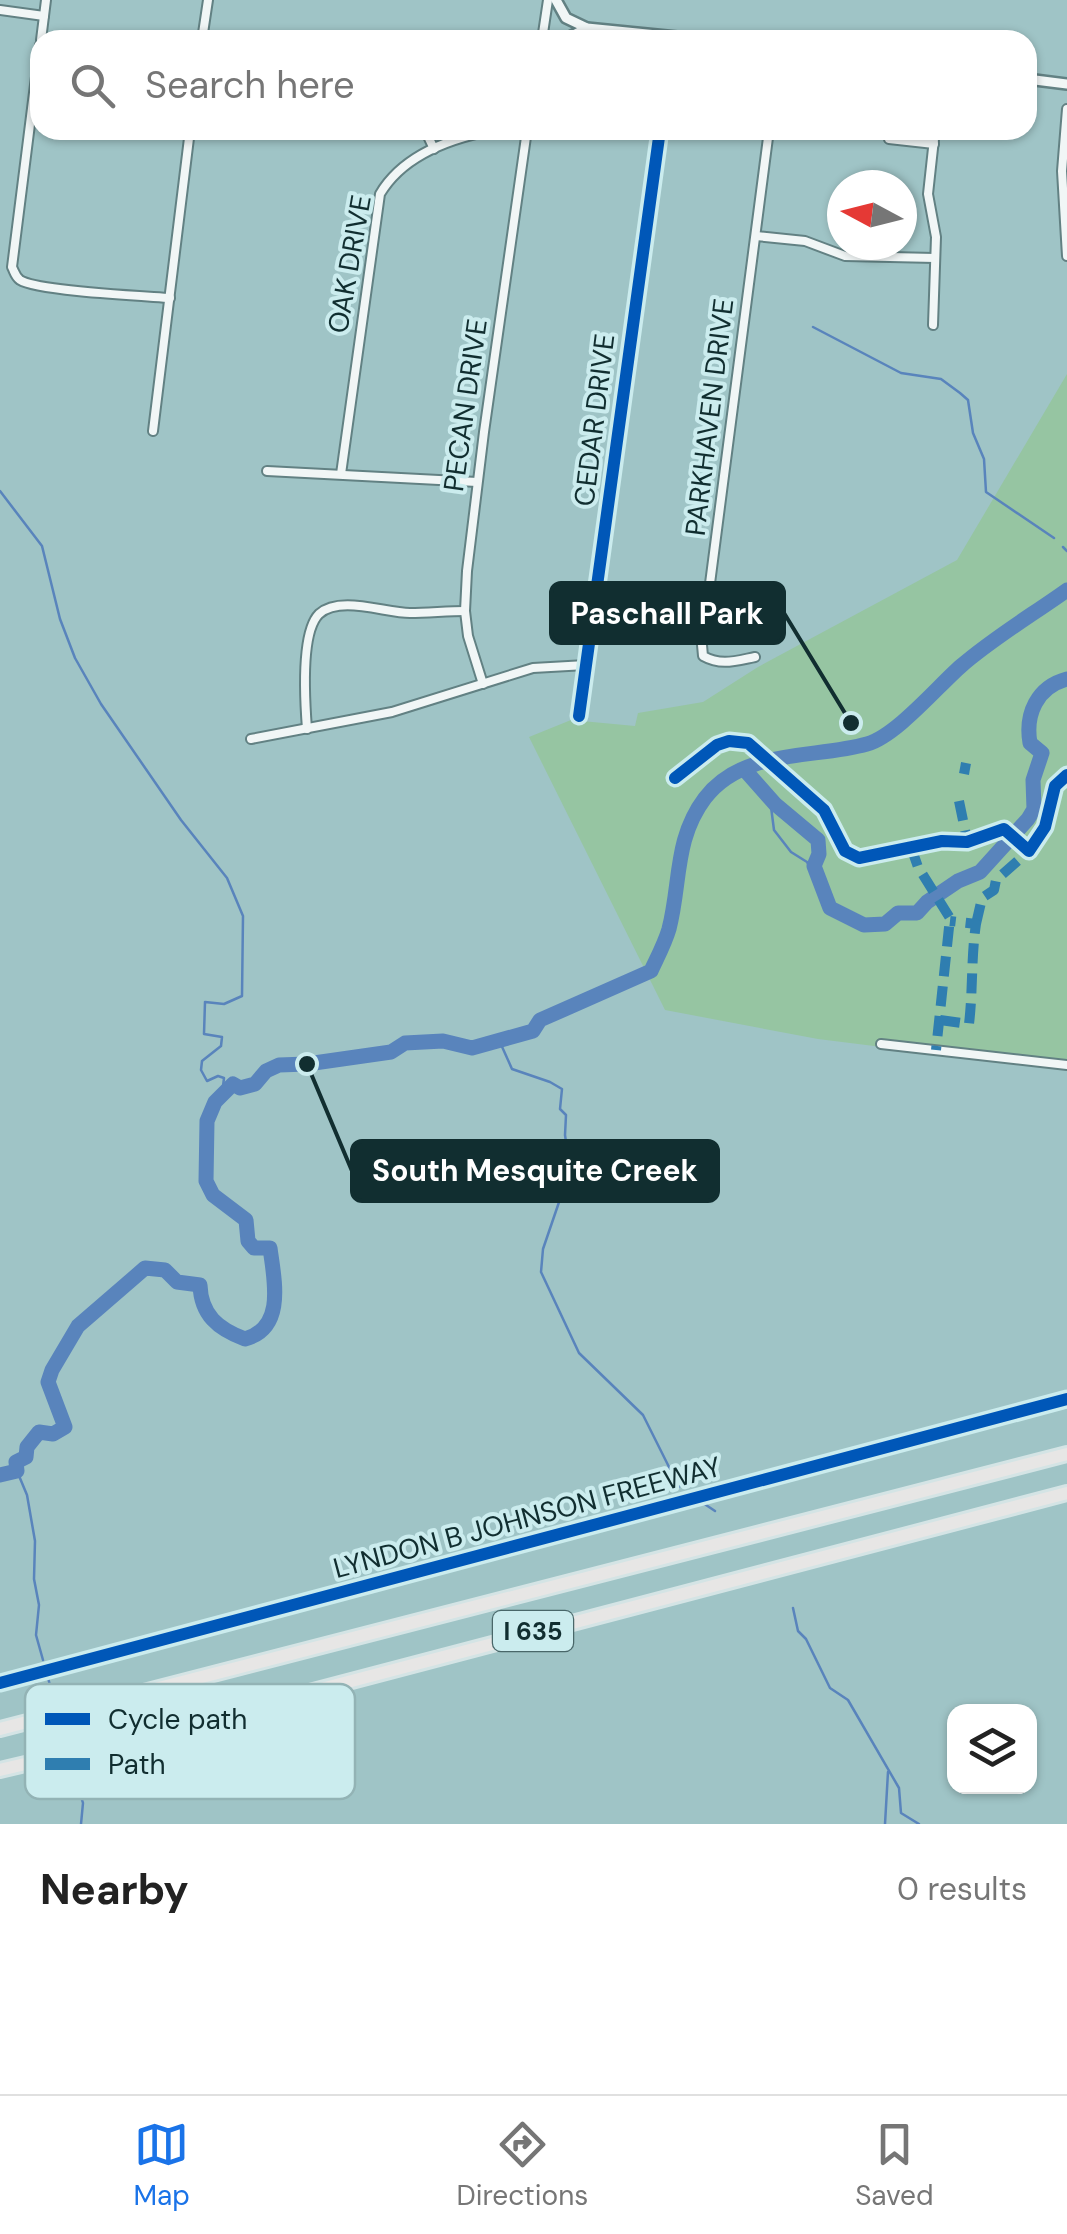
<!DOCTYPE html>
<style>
:root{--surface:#fff;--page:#f2f2f2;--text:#222;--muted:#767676;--line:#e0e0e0;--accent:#1a73e8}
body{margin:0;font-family:"DM Sans",sans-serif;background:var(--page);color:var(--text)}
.controls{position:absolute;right:30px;bottom:30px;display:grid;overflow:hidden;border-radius:20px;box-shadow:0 2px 8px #0004}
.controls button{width:90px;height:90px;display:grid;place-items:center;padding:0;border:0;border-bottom:2px solid var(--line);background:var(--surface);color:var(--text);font:50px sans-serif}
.compass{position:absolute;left:827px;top:170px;width:90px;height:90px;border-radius:50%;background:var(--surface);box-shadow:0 2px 8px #0004;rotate:277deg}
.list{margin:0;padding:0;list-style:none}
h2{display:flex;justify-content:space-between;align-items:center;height:130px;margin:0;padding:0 40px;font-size:42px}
h2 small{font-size:32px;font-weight:400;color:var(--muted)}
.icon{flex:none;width:55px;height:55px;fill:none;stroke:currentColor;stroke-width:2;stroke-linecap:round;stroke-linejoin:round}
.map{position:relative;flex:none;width:1067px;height:1824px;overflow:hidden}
.search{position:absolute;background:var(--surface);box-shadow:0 2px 8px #0004;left:30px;right:30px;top:30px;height:110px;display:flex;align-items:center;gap:25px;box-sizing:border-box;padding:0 35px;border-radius:30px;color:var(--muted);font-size:38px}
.sheet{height:270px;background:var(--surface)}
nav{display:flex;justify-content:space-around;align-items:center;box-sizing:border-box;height:140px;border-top:2px solid var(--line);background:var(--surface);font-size:28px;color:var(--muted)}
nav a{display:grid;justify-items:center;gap:5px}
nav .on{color:var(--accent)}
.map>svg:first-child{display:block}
.green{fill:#96c5a2}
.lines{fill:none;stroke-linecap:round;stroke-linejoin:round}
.stream{stroke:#5984bc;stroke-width:2.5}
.river{stroke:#5984bc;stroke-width:15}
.minor-casing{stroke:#628183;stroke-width:12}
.tertiary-casing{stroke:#628183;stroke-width:14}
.motorway-casing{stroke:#d4e4e5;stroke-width:18}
.minor{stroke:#f1f6f6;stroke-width:8}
.tertiary{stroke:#f1f6f6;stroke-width:9}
.motorway{stroke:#e7e6e5;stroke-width:12}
.quiet{stroke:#2f7eb0;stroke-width:10;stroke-dasharray:20 10;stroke-linecap:butt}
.cycleway-casing{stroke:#cbecee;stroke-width:19}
.cycleway{stroke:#0057b8;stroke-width:12}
.labels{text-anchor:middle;stroke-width:8;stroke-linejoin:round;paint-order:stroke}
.shield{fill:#cbecee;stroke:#496769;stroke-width:2.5}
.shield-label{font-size:25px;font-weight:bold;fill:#112e30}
.street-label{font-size:28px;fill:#112e30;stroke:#cbecee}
.key{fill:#cbecee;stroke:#93b3b5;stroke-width:2.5}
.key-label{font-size:28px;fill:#112e30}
.leader{fill:none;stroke:#112e30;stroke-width:4}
.callout-dot{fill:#112e30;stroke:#cbecee;stroke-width:4}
.callout{fill:#112e30;stroke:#112e30;stroke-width:4}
.callout-label{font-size:30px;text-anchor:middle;font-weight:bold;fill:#fff}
</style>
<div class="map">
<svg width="1067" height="1824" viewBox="0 0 1067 1824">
<rect width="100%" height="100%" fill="#9fc4c6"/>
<path class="green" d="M 1067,374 L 1067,1070 L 818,1039 L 665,1010 L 529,737 L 571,720 L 635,726 L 638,713 L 703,702 L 758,667 L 957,560 Z"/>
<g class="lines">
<g class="stream">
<path d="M 813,327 L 901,373 L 941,379 L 960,393 L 968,400 L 973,433 L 984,459 L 986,492 L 1054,538"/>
<path d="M 0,491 L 42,546 L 60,619 L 75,658 L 101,704 L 181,820 L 227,878 L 243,916 L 242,996 L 224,1004 L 205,1002 L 204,1034 L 222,1037 L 221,1046 L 202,1061 L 201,1070 L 207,1081 L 218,1076 L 224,1078 L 222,1095"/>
<path d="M 1063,547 L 1067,551"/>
<path d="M 770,799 L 774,830 L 791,852 L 807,862 L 816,877"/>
<path d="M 499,1040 L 512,1069 L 550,1082 L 562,1089 L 560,1109 L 566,1115 L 565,1135 L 570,1170 L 543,1249 L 541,1272 L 579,1353 L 643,1415 L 679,1487"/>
<path d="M 17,1471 L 27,1495 L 35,1541 L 34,1579 L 39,1605 L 36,1635 L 43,1660"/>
<path d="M 700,1501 L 715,1511"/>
<path d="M 793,1608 L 798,1631 L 806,1639 L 830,1688 L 848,1700 L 899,1788 L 901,1813 L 919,1824"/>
<path d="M 48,1678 L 53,1696"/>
<path d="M 72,1768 L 83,1803 L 81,1824"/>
<path d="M 885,1824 L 888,1772"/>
</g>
<g class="river">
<path d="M 744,769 L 775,804 L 818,840 L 819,854 L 814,866 L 830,908 L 864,925 L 885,924 L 898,913 L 917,913 L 927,902 L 958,881 L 980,872 L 1028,819 L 1034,809 L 1033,780 L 1042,753 L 1030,743 C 1025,714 1037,687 1067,679"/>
<path d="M 0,1475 L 17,1471 L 16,1462 L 26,1457 L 27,1447 L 39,1432 L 53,1434 L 65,1427 L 48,1382 L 52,1370 L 78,1326 L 145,1268 L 165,1270 L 177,1282 L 200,1285 C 201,1315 218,1329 245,1339 C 286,1328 274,1279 270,1248 L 254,1248 L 248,1241 L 246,1220 L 213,1195 L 206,1181 L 207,1121 L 215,1102 L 233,1084 L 240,1088 L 255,1084 L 266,1071 L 279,1065 L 307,1064 L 391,1052 L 405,1043 L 443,1041 L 472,1048 L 533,1031 L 540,1020 L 651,971 C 657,958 665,943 669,929 C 681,883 674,839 705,798 C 743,748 814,759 867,744 C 896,736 938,686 961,666 C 993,638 1032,615 1067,590"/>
</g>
<defs>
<g id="minor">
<path d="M 0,10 L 44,16"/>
<path d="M 41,40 L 46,0"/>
<path d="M 202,40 L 208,0"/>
<path d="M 542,40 L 548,0"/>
<path d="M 40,45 L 12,267 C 15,273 15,276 20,280 C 37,291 143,296 170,298"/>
<path d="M 1067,109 L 1062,171 L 1067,256"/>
<path d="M 425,130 L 434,149"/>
<path d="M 500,130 L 526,133"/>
<path d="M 889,139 L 934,144"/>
<path d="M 756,236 L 805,241 L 845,256 L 935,258"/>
<path d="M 933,325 L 936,237 L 928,194 L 935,130"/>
<path d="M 153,431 L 190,130"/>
<path d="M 267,471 L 477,482"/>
<path d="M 341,474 L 380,194 C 403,155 451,138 494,130"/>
<path d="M 755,657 C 735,661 721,666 703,656 L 702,645 L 769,130"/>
<path d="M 483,684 L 468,636 L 465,611 L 467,571 L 484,432 L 527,130"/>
<path d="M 579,716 L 660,130"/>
<path d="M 307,729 C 305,703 300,633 319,614 C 340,595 385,613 410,613 C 428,613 447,611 465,611"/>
<path d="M 251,739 L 392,712 L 533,668 L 586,665"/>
<path d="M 881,1044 L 1067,1065"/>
</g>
<g id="tertiary">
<path d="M 556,0 L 566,18 L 587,28 L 707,40"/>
<path d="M 564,40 L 587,28"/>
<path d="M 1027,79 L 1067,84"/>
<path d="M 0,1683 L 1067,1399"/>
</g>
<g id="motorway">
<path d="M 0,1729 L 1067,1454"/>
<path d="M 0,1770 L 127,1740 L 1067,1493"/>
</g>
</defs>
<use href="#minor" class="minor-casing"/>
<use href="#tertiary" class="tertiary-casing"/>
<use href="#motorway" class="motorway-casing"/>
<use href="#minor" class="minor"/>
<use href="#tertiary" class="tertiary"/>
<use href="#motorway" class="motorway"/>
<g class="quiet">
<path d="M 964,774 L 966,763"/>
<path d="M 959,801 L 966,835"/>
<path d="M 911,847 L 918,867 L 950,918 L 936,1050"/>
<path d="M 976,924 L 982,898 L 994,890 L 996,880 L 1029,851"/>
<path d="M 940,1020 L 969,1024 C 973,991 971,957 976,924 L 950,921"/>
</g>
<defs>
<g id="cycleway">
<path d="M 579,716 L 660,130"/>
<path d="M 675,778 L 717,745 L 729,741 L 748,743 L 824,810 L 845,851 L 859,858 L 942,841 L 967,842 L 1004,829 L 1029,851 L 1045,827 L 1055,786 L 1067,775"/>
<path d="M 0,1683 L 1067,1399"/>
</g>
</defs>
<use href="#cycleway" class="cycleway-casing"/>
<use href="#cycleway" class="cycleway"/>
</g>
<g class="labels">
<rect class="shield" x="493" y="1611" width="80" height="40" rx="8"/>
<g class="shield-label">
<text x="533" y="1640">I 635</text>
</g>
<g class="street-label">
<text transform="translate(349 264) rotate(-80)" y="10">OAK DRIVE</text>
<text transform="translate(465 405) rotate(-82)" y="10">PECAN DRIVE</text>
<text transform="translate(709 417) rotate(-83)" y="10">PARKHAVEN DRIVE</text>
<text transform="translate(594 420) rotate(-83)" y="10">CEDAR DRIVE</text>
<text transform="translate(527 1517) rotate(-15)" y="10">LYNDON B JOHNSON FREEWAY</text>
</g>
</g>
<rect x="25" y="1684" width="330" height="115" rx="15" class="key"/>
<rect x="45" y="1713" width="45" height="12" fill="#0057b8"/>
<rect x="45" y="1758" width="45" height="12" fill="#2f7eb0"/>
<g class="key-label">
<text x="108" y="1729">Cycle path</text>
<text x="108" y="1774">Path</text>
</g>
<path class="leader" d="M851 723L784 613M307 1064L352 1171"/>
<g class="callout-dot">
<circle cx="851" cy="723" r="10"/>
<circle cx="307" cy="1064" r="10"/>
</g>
<g class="callout">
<rect x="551" y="583" width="233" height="60" rx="10"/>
<rect x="352" y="1141" width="366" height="60" rx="10"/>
</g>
<g class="callout-label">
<text x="667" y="624">Paschall Park</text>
<text x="535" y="1181">South Mesquite Creek</text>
</g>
</svg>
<div class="controls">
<button><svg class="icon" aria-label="layers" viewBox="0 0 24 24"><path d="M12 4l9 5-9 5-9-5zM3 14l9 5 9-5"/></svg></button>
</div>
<svg class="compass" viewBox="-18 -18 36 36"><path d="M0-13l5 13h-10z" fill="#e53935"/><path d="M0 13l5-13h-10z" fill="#767676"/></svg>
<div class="search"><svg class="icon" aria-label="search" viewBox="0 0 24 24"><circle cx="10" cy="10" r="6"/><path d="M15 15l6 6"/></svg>Search here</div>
</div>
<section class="sheet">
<h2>Nearby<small>0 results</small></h2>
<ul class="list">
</ul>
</section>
<nav>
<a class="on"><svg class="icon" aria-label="map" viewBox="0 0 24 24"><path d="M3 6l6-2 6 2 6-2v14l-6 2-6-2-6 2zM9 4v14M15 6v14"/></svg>Map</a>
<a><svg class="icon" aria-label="directions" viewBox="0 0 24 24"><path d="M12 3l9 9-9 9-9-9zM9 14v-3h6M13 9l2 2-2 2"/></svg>Directions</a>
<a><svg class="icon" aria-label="saved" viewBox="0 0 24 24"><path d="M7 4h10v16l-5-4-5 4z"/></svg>Saved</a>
</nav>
